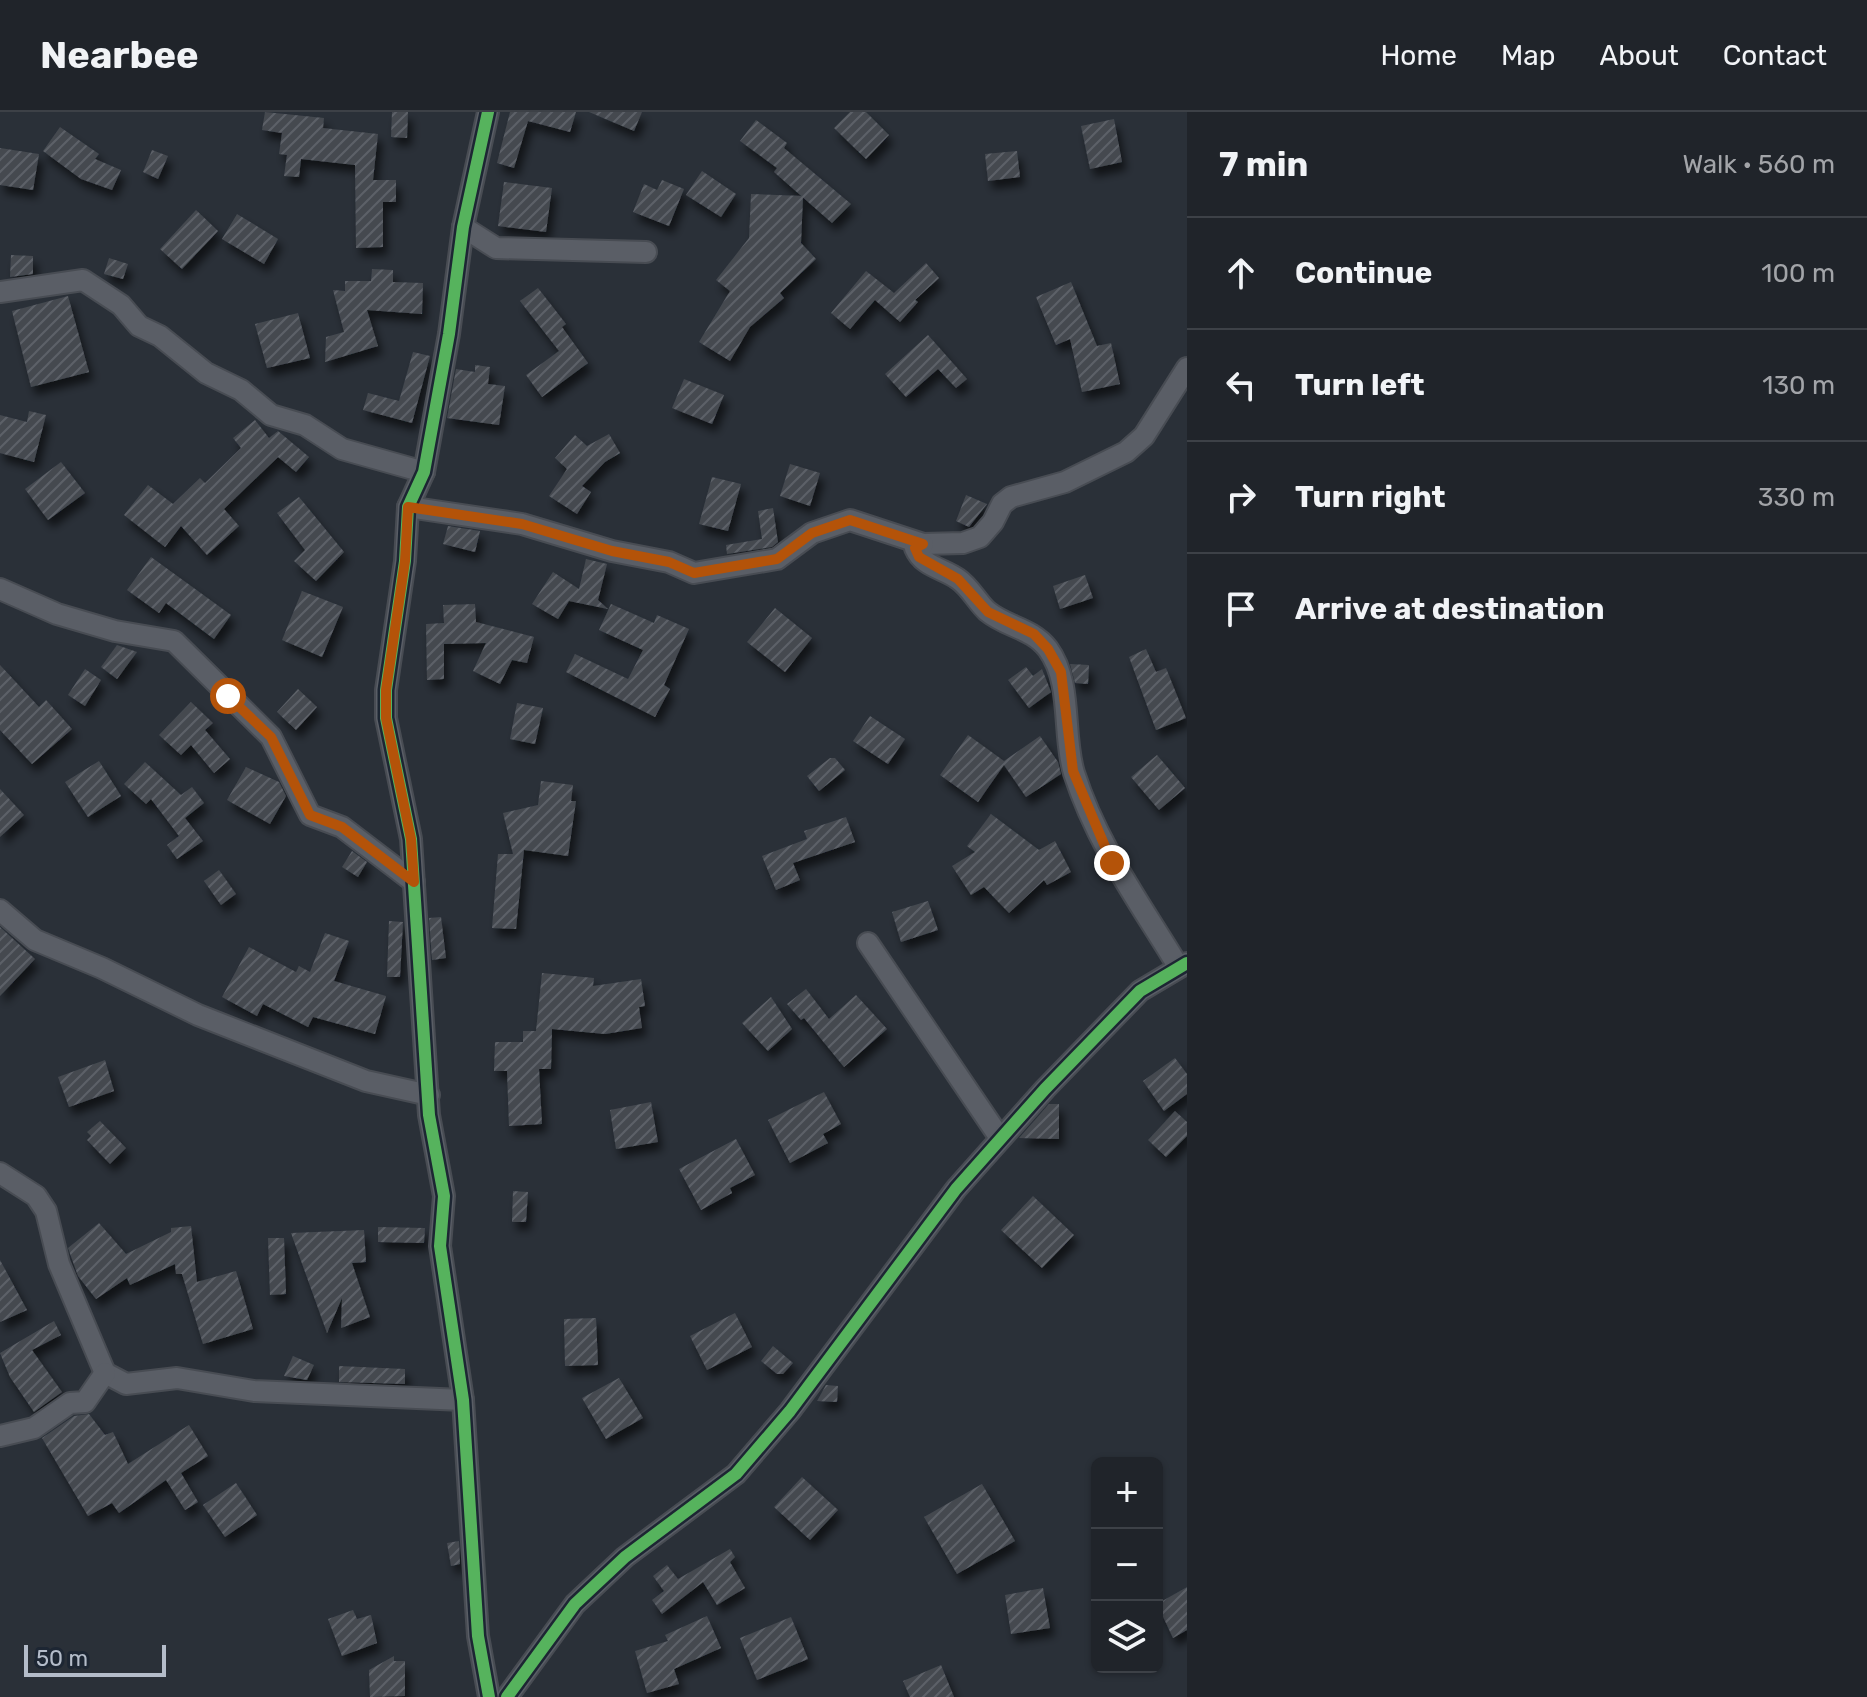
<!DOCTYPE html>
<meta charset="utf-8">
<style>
:root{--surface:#20242a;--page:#282c32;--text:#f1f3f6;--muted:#a2a4a8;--line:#3d4147}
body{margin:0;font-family:Rubik,sans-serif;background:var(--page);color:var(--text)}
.controls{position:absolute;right:24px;bottom:24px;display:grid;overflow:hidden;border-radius:12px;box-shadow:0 2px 6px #0004}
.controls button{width:72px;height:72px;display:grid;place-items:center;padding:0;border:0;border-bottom:2px solid var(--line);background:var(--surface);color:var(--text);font:40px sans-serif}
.scale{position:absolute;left:24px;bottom:20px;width:142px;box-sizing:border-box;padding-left:8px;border:4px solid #b4bcc9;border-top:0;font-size:22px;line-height:28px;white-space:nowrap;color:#b4bcc9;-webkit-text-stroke:6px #1d2633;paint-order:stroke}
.stop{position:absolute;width:24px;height:24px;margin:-18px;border:6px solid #b45309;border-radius:50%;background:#fff}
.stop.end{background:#b45309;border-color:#fff;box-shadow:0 2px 8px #0008}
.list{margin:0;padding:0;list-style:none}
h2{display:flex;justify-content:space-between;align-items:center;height:104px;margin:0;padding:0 32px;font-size:34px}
h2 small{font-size:26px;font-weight:400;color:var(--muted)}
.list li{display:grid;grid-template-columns:52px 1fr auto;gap:24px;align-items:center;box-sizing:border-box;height:112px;padding:0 32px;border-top:2px solid var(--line)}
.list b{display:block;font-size:30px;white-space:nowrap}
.list em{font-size:26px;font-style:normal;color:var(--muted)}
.icon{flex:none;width:44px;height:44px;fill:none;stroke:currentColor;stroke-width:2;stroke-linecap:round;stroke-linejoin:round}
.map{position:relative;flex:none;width:1187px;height:1585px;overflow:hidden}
header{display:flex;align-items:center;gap:48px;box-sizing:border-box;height:112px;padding:0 40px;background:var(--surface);border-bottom:2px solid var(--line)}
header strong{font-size:38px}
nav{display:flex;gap:44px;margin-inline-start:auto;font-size:28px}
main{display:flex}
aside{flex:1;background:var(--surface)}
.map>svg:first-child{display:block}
.building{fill:url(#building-hatch);filter:url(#shadow)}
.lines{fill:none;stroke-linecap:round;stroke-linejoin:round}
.street-casing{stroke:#484c53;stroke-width:24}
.street{stroke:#5a5e66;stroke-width:20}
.cycleway-casing{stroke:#1d2633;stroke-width:17}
.cycleway{stroke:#56b35d;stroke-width:12}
.route{stroke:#b45309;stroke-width:10}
</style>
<header>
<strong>Nearbee</strong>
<nav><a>Home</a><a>Map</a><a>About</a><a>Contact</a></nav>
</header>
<main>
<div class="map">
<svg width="1187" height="1585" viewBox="0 0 1187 1585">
<defs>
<pattern id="building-hatch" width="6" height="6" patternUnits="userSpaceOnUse" patternTransform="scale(2)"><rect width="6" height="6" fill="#444950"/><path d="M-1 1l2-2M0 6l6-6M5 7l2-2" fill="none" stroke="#5d6168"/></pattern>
<filter id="shadow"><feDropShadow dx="4.5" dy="8" stdDeviation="4" flood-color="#0009"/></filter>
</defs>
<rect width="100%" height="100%" fill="#2a3038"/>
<g class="building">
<path d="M 265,0 L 324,6 L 323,16 L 378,22 L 373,68 L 396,68 L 396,90 L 383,90 L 383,135 L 356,136 L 355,53 L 301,47 L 299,65 L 284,64 L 287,43 L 279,42 L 282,21 L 262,18 Z"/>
<path d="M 392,0 L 408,0 L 407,26 L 391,25 Z"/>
<path d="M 510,0 L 576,0 L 570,20 L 528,9 L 514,56 L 497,51 Z"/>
<path d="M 589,0 L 642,0 L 634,19 Z"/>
<path d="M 850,0 L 866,0 L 889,23 L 866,47 L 834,16 Z"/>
<path d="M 1114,7 L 1122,50 L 1090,57 L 1081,14 Z"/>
<path d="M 756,8 L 787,31 L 784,36 L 851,92 L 832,111 L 774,60 L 777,56 L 740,29 Z"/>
<path d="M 60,15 L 99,42 L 95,47 L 121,58 L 112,78 L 81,67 L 43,39 Z"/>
<path d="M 0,36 L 39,42 L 33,78 L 0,73 Z"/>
<path d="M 152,38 L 168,44 L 158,67 L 143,60 Z"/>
<path d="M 1017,39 L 1020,65 L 988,69 L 985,42 Z"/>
<path d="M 702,59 L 736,82 L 721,105 L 686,83 Z"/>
<path d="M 662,68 L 684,77 L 669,114 L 633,100 L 644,72 L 657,78 Z"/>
<path d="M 504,70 L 552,76 L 546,120 L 498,114 Z"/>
<path d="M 751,82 L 803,84 L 801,131 L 816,147 L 780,181 L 784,186 L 750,215 L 730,249 L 699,230 L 730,179 L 716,168 L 749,126 Z"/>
<path d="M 196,98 L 218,119 L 182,157 L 160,137 Z"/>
<path d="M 237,102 L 278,127 L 264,152 L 222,127 Z"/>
<path d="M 11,143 L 33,144 L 33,162 L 10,165 Z"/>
<path d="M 109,146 L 128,152 L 123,167 L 104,162 Z"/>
<path d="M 926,151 L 939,166 L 915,188 L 918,190 L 900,210 L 875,188 L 850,217 L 831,201 L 866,159 L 894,181 Z"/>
<path d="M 372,157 L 393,158 L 393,170 L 423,171 L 422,202 L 367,198 L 378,234 L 325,250 L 326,225 L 344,220 L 333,178 L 345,179 L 345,169 L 371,169 Z"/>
<path d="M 1071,170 L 1097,234 L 1111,231 L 1120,272 L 1082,280 L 1070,227 L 1056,233 L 1036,185 Z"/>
<path d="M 538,176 L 566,212 L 562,215 L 588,251 L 542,285 L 526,263 L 559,239 L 520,189 Z"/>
<path d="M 68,184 L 89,260 L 31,275 L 12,199 Z"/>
<path d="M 298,201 L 310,246 L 267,256 L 255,212 Z"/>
<path d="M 928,223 L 967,267 L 956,276 L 938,257 L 906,285 L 885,262 Z"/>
<path d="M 413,240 L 430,244 L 412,311 L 363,298 L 368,281 L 399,289 Z"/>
<path d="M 475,253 L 490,255 L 488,272 L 505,274 L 499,313 L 447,306 L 456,257 L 475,260 Z"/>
<path d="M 684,267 L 724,283 L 712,312 L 672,296 Z"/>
<path d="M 29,299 L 46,303 L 34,350 L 0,341 L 0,303 L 27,310 Z"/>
<path d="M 255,308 L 269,326 L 278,319 L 309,345 L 296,360 L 278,345 L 224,397 L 239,414 L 207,443 L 181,414 L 165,435 L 124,403 L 148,373 L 173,392 L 200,366 L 205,371 L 241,336 L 233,326 Z"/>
<path d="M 609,322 L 620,341 L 605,350 L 582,374 L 591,380 L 577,402 L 549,384 L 567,357 L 555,346 L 575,323 L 587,334 Z"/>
<path d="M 61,350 L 85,381 L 48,408 L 25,377 Z"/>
<path d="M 790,352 L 820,361 L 810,394 L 780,384 Z"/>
<path d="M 712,365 L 741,372 L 728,419 L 699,412 Z"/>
<path d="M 966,383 L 987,392 L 969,415 L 956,409 Z"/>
<path d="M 299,385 L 344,440 L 316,469 L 294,449 L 305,438 L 277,401 Z"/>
<path d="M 773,396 L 778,430 L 772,435 L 727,442 L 726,433 L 762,427 L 758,399 Z"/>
<path d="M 448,414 L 480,419 L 475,440 L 443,432 Z"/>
<path d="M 151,445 L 231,503 L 214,527 L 166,491 L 159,501 L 127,478 Z"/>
<path d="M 586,447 L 607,452 L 598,488 L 608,497 L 569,489 L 558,507 L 532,492 L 553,460 L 579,477 Z"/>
<path d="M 1085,463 L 1093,486 L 1060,497 L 1053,474 Z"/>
<path d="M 302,479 L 343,495 L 322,545 L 282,528 Z"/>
<path d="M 475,492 L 476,510 L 534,525 L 527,551 L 512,548 L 500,572 L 473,559 L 486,531 L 444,532 L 444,567 L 427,568 L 426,512 L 444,511 L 443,493 Z"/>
<path d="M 611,492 L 654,511 L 657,503 L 689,517 L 664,573 L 670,577 L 655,605 L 566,560 L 575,542 L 628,567 L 643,538 L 599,518 Z"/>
<path d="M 775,496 L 812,526 L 785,560 L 747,530 Z"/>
<path d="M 117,533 L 137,540 L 117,567 L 101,555 Z"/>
<path d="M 1146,537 L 1156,560 L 1166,556 L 1186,606 L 1156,618 L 1129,545 Z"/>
<path d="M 1070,552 L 1089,553 L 1088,572 L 1075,571 Z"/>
<path d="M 0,553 L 39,595 L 46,588 L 72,617 L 32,652 L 0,618 Z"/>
<path d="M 1026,555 L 1033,564 L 1042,557 L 1051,580 L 1029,596 L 1008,568 Z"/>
<path d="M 85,557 L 101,568 L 85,594 L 68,583 Z"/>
<path d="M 298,577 L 317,595 L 296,618 L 277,600 Z"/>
<path d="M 191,590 L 213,611 L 205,618 L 230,647 L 214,661 L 191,633 L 181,643 L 159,623 Z"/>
<path d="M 517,591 L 543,596 L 535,632 L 510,627 Z"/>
<path d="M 870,604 L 905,627 L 888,652 L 853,629 Z"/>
<path d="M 968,623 L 1004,649 L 1040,624 L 1058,650 L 1061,662 L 1026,685 L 1004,653 L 978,690 L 940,663 Z"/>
<path d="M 1157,643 L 1185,676 L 1159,698 L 1131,665 Z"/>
<path d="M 830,646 L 835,646 L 845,658 L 819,679 L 807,664 Z"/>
<path d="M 99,649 L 121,684 L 88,705 L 65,670 Z"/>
<path d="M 145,650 L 181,683 L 192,675 L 204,691 L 185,706 L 203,729 L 177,747 L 167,733 L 179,724 L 151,687 L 146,692 L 124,672 Z"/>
<path d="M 246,655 L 279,670 L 286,684 L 270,712 L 227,688 Z"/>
<path d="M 541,669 L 573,673 L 571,689 L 576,689 L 568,744 L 524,738 L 516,817 L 492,816 L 498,742 L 513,742 L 503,701 L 538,693 Z"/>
<path d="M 0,677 L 24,703 L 0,725 Z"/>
<path d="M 991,702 L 1039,738 L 1055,729 L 1071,760 L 1047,773 L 1044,768 L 1009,801 L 984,775 L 971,783 L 952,754 L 975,740 L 967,734 Z"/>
<path d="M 846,705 L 855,730 L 793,751 L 800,768 L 776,778 L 762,744 L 807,727 L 804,719 Z"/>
<path d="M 352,739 L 367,750 L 358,765 L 342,755 Z"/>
<path d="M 219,758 L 236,782 L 221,793 L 204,769 Z"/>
<path d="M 928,789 L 938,818 L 901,830 L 892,800 Z"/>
<path d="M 441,805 L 446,846 L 432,848 L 429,806 Z"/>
<path d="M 389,809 L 403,810 L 400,865 L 387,865 Z"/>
<path d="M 0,815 L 35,847 L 0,884 Z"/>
<path d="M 325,821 L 349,829 L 334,869 L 386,884 L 375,922 L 313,905 L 308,915 L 263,892 L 257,904 L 222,885 L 249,835 L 296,860 L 299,854 L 310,860 Z"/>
<path d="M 542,861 L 594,866 L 593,874 L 641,867 L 645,894 L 639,895 L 642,916 L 605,922 L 552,917 L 551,957 L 539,957 L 542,1012 L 509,1014 L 507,959 L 494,959 L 495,930 L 523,930 L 523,919 L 536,919 Z"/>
<path d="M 806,877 L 829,907 L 856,883 L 887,917 L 844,955 L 804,906 L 801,908 L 787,892 Z"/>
<path d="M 771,885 L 792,917 L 768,939 L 742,911 Z"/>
<path d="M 1175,946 L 1187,962 L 1187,982 L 1164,999 L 1143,969 Z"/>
<path d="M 105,948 L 114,979 L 69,995 L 58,965 Z"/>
<path d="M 824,980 L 841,1012 L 823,1022 L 828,1031 L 790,1051 L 768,1008 Z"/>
<path d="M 651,990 L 658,1030 L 616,1037 L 610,998 Z"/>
<path d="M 1049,992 L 1059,992 L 1059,1027 L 1019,1026 Z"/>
<path d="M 1175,999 L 1187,1010 L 1187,1024 L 1166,1045 L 1148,1028 Z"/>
<path d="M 100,1009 L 126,1036 L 110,1052 L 87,1028 L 91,1024 L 87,1020 Z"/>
<path d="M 736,1027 L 755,1063 L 730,1076 L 732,1081 L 701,1098 L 679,1057 Z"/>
<path d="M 513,1079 L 528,1080 L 526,1110 L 512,1110 Z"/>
<path d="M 1033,1084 L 1074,1123 L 1042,1156 L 1001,1118 Z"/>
<path d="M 99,1111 L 126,1142 L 171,1120 L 171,1116 L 191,1114 L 197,1170 L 236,1159 L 253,1217 L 203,1232 L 182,1162 L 176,1162 L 175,1152 L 130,1173 L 127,1166 L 96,1187 L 78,1164 L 68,1136 Z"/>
<path d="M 378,1115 L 425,1116 L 424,1131 L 378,1130 Z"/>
<path d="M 364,1118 L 366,1150 L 352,1151 L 370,1205 L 341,1216 L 342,1186 L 327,1221 L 291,1121 Z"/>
<path d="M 268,1126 L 284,1126 L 286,1182 L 270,1183 Z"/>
<path d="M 0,1148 L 27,1198 L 0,1210 Z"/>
<path d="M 735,1201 L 752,1235 L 707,1258 L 690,1224 Z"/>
<path d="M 596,1206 L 598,1253 L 565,1254 L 564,1207 Z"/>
<path d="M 54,1209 L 61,1223 L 32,1238 L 62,1280 L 34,1300 L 10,1265 L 0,1241 Z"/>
<path d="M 773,1234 L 793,1251 L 783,1262 L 777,1262 L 761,1249 Z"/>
<path d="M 293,1244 L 314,1253 L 307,1268 L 284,1264 Z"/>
<path d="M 339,1254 L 405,1257 L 405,1272 L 339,1270 Z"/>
<path d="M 619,1266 L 643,1306 L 606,1327 L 582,1286 Z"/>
<path d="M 826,1273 L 838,1274 L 837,1290 L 817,1289 Z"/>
<path d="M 89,1302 L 105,1323 L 113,1320 L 128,1352 L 189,1313 L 208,1344 L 181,1361 L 198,1390 L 185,1398 L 166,1368 L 119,1401 L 112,1391 L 88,1404 L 42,1326 L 74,1304 Z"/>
<path d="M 802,1365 L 838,1398 L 810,1428 L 774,1395 Z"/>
<path d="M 236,1371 L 257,1403 L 225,1425 L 203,1393 Z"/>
<path d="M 982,1372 L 1015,1429 L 957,1462 L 924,1405 Z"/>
<path d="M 459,1429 L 460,1452 L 451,1454 L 447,1431 Z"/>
<path d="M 730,1437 L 735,1445 L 730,1450 L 745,1476 L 717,1493 L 703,1470 L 662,1502 L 652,1488 L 664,1479 L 653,1464 L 667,1453 L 678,1467 Z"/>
<path d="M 1187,1475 L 1187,1518 L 1173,1526 L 1157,1492 Z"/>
<path d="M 1043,1476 L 1050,1516 L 1011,1522 L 1005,1483 Z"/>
<path d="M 353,1498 L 357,1507 L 371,1503 L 377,1531 L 342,1544 L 328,1507 Z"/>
<path d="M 707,1504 L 721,1536 L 674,1557 L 679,1572 L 647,1581 L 635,1539 L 668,1529 L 665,1523 Z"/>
<path d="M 791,1505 L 808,1547 L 757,1568 L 740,1526 Z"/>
<path d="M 394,1544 L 394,1549 L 405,1549 L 405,1584 L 370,1585 L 369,1558 Z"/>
<path d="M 941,1553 L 954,1585 L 910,1585 L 903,1569 Z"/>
</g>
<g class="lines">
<defs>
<g id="street">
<path d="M 488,0 L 463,115 L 449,222 L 424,360 L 408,395 L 405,449 L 386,578 L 386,606 L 411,727 L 429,1003 L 444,1084 L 440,1134 L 463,1288 L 478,1524 L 489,1585"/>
<path d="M 463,115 L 496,136 L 646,140"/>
<path d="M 0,180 L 83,168 L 121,193 L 139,214 L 160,224 L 206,261 L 241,278 L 271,303 L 305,313 L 342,337 L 424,360"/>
<path d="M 408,395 L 522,412 L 612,439 L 669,450 L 694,461 L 777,447 L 812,421 L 850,408 L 923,432 L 963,431 L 980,425 L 993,410 L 1002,392 L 1011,385 L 1065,370 L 1126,340 L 1144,324 L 1187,256"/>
<path d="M 923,432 L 915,436 C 923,455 943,456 958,467 C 970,475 977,490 987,499 C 1006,515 1032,516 1048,537 C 1073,571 1062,622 1074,661 C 1097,733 1140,791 1178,854"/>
<path d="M 0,477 L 57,502 L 115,519 L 174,529 L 271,625 L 310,703 L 342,715 L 414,770"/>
<path d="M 0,798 L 35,828 L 102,856 L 198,903 L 366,969 L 429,983"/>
<path d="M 868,831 L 1000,1026"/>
<path d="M 0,1061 L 36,1084 L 46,1099 L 59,1152 L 105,1261 L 126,1272 L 177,1266 L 254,1279 L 463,1288"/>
<path d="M 0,1324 L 34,1316 L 70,1291 L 85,1290 L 105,1261"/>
<path d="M 507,1585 L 575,1492 L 625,1445 L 736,1362 L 790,1299 L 956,1077 L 1045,977 L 1140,879 L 1187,851"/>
</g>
</defs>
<use href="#street" class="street-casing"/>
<use href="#street" class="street"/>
<defs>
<g id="cycleway">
<path d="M 488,0 L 463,115 L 449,222 L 424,360 L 408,395 L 405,449 L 386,578 L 386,606 L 411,727 L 429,1003 L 444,1084 L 440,1134 L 463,1288 L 478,1524 L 489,1585"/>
<path d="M 507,1585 L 575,1492 L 625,1445 L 736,1362 L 790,1299 L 956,1077 L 1045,977 L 1140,879 L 1187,851"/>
</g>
</defs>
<use href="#cycleway" class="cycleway-casing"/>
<use href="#cycleway" class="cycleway"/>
</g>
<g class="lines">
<path class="route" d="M 228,584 L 271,625 L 310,703 L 342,715 L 414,770 L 411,727 L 386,606 L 386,578 L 405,449 L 408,395 L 522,412 L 612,439 L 669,450 L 694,461 L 777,447 L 812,421 L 850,408 L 923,432 L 915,436 L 919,445 L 958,467 L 988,500 L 1034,522 L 1048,537 L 1061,560 L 1073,659 L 1112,751"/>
</g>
</svg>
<div class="controls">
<button>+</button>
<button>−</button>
<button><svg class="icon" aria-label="layers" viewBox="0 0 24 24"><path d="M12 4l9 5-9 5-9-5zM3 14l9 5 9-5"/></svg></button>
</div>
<div class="scale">50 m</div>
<div class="stop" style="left:228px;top:584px"></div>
<div class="stop end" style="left:1112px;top:751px"></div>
</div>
<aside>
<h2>7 min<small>Walk · 560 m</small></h2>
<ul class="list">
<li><svg class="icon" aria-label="ahead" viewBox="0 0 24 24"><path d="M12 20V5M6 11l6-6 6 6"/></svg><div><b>Continue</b></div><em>100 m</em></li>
<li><svg class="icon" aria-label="left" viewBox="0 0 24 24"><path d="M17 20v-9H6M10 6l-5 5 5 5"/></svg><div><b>Turn left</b></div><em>130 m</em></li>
<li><svg class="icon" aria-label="right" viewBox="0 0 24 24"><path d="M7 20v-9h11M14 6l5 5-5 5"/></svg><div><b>Turn right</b></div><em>330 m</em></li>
<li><svg class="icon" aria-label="arrive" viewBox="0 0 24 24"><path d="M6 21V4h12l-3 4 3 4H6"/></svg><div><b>Arrive at destination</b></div></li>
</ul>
</aside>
</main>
